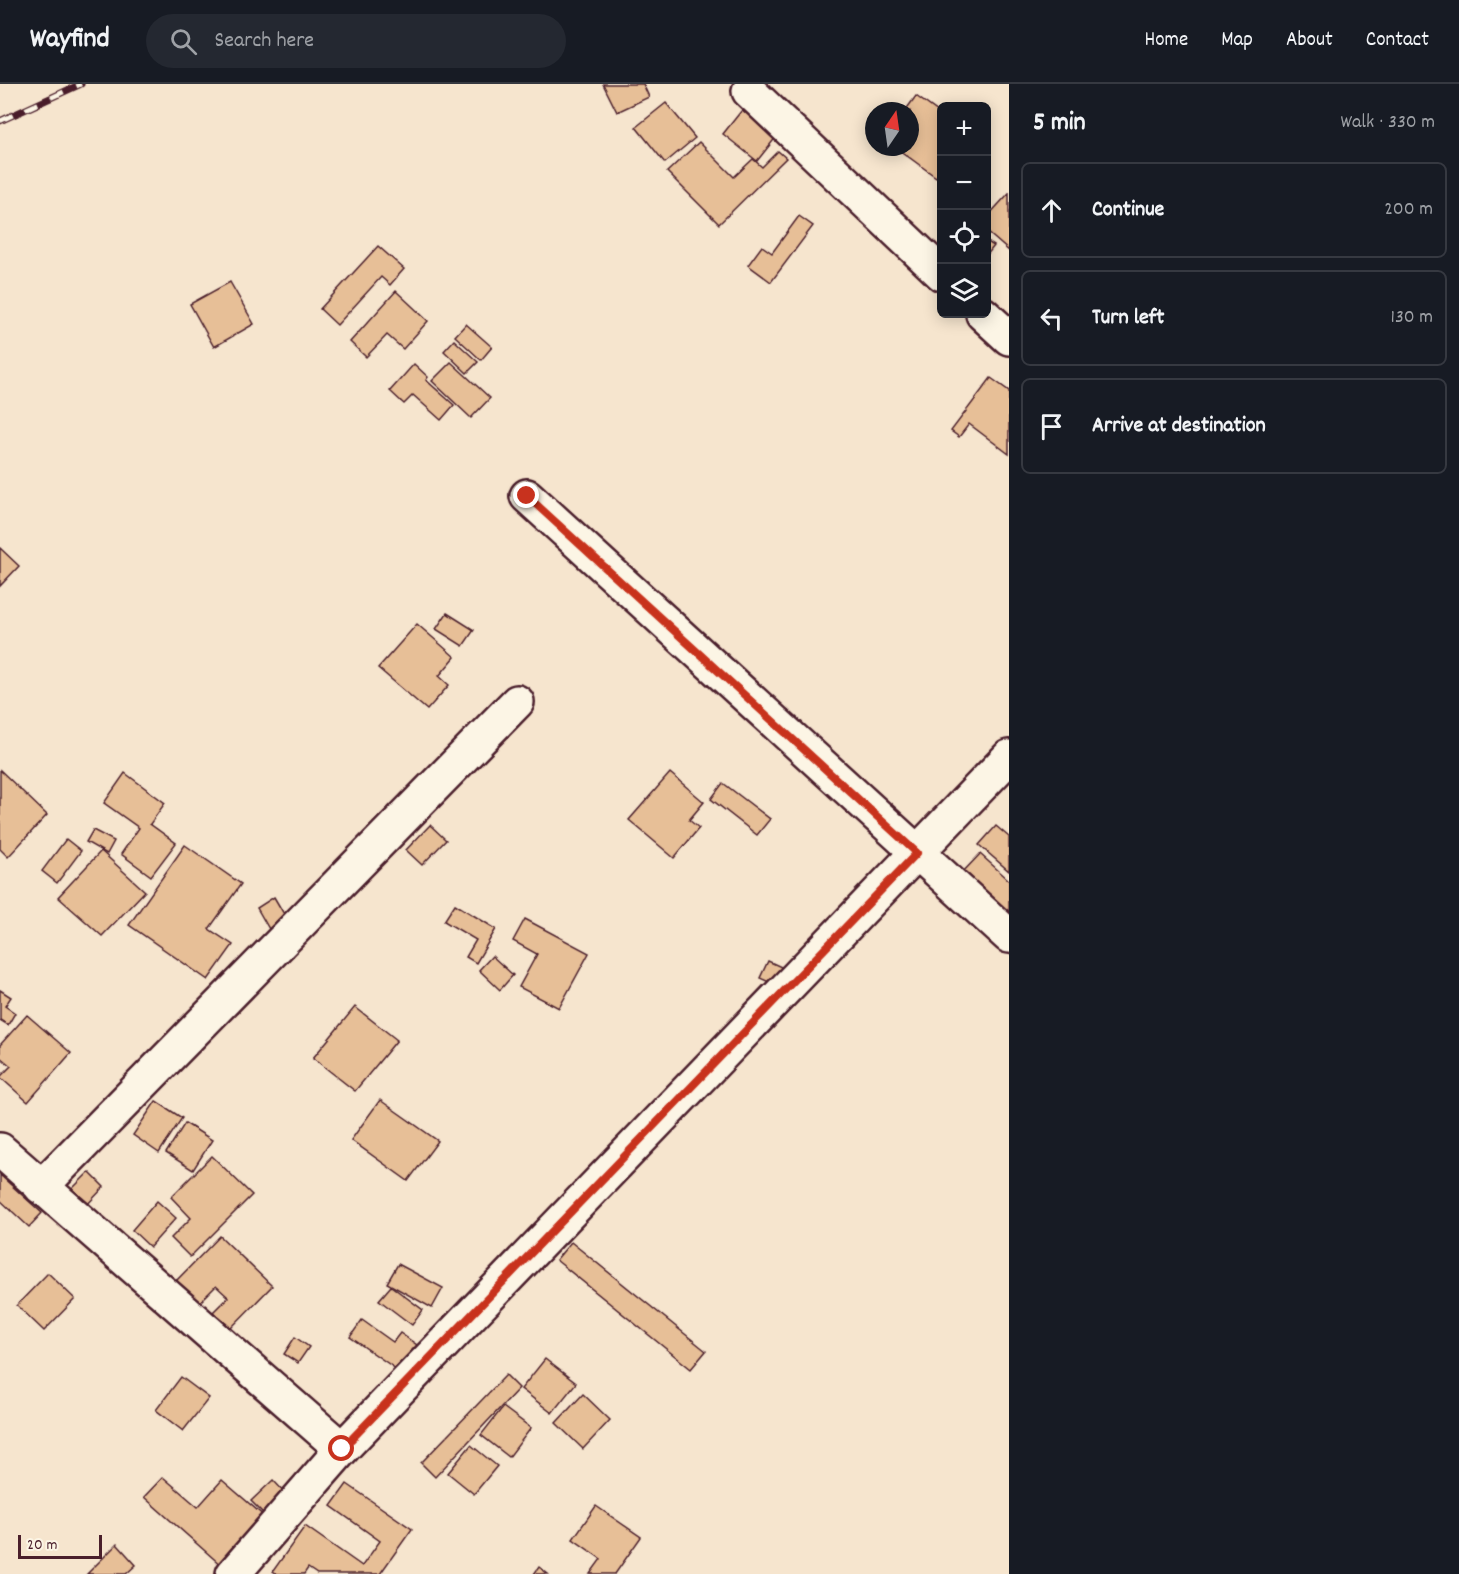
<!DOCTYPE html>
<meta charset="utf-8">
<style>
:root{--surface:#171b24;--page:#242831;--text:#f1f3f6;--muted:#9ea1a6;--line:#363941}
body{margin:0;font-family:Dekko,sans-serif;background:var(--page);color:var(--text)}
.controls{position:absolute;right:18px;top:18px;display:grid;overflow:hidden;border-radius:9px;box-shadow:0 3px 15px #0003}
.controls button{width:54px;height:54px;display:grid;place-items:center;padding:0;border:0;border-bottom:2px solid var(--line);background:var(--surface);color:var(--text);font:30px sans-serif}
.compass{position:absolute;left:865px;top:18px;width:54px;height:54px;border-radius:50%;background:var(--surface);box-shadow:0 3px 15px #0003;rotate:13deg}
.scale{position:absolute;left:18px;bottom:15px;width:84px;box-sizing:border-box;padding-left:6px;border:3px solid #4a1f2b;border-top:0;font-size:16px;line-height:21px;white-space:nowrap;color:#4a1f2b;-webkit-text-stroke:4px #fcf5e5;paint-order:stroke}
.stop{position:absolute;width:18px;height:18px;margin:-14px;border:4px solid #c8321e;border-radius:50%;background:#fff}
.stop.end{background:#c8321e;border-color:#fff;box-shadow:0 2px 6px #0008}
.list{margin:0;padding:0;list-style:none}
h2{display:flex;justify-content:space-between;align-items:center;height:78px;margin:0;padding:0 24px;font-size:26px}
h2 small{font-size:20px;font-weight:400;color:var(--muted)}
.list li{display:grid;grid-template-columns:39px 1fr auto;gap:18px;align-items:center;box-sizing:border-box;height:96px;margin:0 12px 12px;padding:0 12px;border:2px solid var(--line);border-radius:9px}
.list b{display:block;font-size:22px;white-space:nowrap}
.list em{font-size:20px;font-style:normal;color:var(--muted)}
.icon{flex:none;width:33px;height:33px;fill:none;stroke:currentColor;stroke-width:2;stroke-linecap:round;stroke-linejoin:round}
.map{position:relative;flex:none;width:1009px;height:1490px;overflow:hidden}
header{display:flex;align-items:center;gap:36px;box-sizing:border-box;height:84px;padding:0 30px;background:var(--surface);border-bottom:2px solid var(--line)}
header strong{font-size:28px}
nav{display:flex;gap:33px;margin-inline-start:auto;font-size:21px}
.search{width:420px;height:54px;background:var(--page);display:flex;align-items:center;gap:15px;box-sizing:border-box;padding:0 21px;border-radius:33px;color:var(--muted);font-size:22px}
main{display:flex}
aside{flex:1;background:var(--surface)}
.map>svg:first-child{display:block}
.building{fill:#e7bf97;stroke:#4a1f2b;stroke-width:1.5}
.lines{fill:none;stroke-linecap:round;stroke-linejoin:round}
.minor-casing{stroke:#4a1f2b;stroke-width:38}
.minor{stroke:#fcf5e5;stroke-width:33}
.rail-casing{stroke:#4a1f2b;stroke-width:7}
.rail{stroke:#fcf5e5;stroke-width:4.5;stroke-dasharray:14;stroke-linecap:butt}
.route{stroke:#c8321e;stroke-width:8}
</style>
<header>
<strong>Wayfind</strong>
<div class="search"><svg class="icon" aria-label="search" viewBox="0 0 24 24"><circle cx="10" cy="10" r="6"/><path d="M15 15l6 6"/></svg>Search here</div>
<nav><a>Home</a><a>Map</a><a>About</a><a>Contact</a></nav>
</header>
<main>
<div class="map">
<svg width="1009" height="1490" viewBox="0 0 1009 1490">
<rect width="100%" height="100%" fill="#f6e5ce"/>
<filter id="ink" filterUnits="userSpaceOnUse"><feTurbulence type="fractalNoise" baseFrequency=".0167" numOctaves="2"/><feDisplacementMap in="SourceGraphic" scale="12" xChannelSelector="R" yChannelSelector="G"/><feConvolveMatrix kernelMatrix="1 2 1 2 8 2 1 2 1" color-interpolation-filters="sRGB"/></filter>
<g filter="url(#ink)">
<g class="building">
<path d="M 603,0 L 643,0 L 649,13 L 617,28 Z"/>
<path d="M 916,12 L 942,31 L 942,85 L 936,93 L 895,63 L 910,63 L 910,27 L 905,27 Z"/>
<path d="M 666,19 L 695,54 L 665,79 L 636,43 Z"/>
<path d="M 742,26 L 777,52 L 757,77 L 723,50 Z"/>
<path d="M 699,58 L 734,93 L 753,75 L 762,83 L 778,67 L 786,74 L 719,140 L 667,88 Z"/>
<path d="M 1009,109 L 1009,167 L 986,147 L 986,134 Z"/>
<path d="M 799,132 L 813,142 L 771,198 L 748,181 L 762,162 L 772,169 Z"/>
<path d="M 986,157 L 994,162 L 986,172 Z"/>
<path d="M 378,162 L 404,185 L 390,201 L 381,193 L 337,241 L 320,225 Z"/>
<path d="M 230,198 L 254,240 L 214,263 L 190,220 Z"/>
<path d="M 396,207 L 428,237 L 403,265 L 387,251 L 366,273 L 350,258 Z"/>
<path d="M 466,240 L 492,263 L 481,276 L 455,252 Z"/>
<path d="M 454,256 L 478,278 L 467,289 L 444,267 Z"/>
<path d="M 451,278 L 490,314 L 471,334 L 432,297 Z"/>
<path d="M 414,280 L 428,293 L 426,296 L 454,321 L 441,336 L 413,311 L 404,320 L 390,307 Z"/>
<path d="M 991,294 L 1009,307 L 1009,370 L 969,340 L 959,353 L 951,347 Z"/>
<path d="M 0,464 L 19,482 L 0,502 Z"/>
<path d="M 447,529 L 474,546 L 463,562 L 436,545 Z"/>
<path d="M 417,540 L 455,573 L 439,592 L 449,601 L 427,626 L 378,584 Z"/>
<path d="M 0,686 L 47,731 L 8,773 L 0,765 Z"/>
<path d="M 125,689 L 165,719 L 150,740 L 176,759 L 151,792 L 121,770 L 139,744 L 104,719 Z"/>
<path d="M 670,689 L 704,718 L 689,736 L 699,744 L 674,774 L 629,736 Z"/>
<path d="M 723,699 L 770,735 L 757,751 L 711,715 Z"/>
<path d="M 430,741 L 446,756 L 422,781 L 406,766 Z"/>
<path d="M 996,742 L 1009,753 L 1009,787 L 979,761 Z"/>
<path d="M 93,746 L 114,757 L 107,770 L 86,758 Z"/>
<path d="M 66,755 L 81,767 L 57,799 L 42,787 Z"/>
<path d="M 185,761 L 241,800 L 209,845 L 233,861 L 208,896 L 129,841 Z"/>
<path d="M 101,767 L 145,807 L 102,852 L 58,813 Z"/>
<path d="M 980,770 L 1009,796 L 1009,835 L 961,790 Z"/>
<path d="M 274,813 L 291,842 L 273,852 L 257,824 Z"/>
<path d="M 455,820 L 496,845 L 476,879 L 466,873 L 476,856 L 444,837 Z"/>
<path d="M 525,835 L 589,869 L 559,924 L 519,903 L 537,870 L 513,857 Z"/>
<path d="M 492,872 L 513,891 L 500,906 L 479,886 Z"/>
<path d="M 768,877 L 788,886 L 780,903 L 760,894 Z"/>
<path d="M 0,906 L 11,913 L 5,922 L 15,929 L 8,941 L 0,936 Z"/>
<path d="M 355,923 L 397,956 L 355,1007 L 313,974 Z"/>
<path d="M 27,931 L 71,969 L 28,1018 L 0,993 L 11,982 L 0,973 L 0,961 Z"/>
<path d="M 380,1016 L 438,1057 L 408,1097 L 351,1056 Z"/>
<path d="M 156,1017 L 182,1034 L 159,1069 L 133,1051 Z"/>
<path d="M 185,1039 L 212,1056 L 193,1086 L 166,1069 Z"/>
<path d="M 212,1072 L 252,1111 L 190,1173 L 171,1154 L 191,1134 L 171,1113 Z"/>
<path d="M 89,1088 L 104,1103 L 85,1123 L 70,1107 Z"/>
<path d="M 0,1091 L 42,1129 L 29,1143 L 0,1116 Z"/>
<path d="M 157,1117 L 176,1134 L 150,1163 L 132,1146 Z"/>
<path d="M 220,1152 L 272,1202 L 230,1245 L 213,1228 L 228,1213 L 216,1202 L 199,1219 L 176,1197 Z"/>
<path d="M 571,1158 L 706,1267 L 691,1285 L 556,1176 Z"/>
<path d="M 398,1180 L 443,1204 L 432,1224 L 387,1199 Z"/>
<path d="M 48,1189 L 75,1215 L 44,1247 L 17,1221 Z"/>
<path d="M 391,1202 L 423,1226 L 412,1241 L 379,1216 Z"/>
<path d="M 362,1236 L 393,1258 L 400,1249 L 417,1261 L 399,1287 L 350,1253 Z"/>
<path d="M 295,1253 L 309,1263 L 298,1279 L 284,1270 Z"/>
<path d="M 545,1275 L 576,1299 L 552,1329 L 521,1305 Z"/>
<path d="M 506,1291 L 519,1304 L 435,1393 L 421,1379 Z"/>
<path d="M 181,1293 L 209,1314 L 183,1347 L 156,1326 Z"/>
<path d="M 583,1310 L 610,1336 L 583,1365 L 556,1339 Z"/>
<path d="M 503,1323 L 531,1344 L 509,1373 L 481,1351 Z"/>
<path d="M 471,1361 L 497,1382 L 474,1410 L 448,1389 Z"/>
<path d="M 163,1393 L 198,1423 L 222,1396 L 265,1433 L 222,1482 L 144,1413 Z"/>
<path d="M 273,1396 L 288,1412 L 267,1433 L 251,1417 Z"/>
<path d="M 347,1400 L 412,1445 L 380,1490 L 317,1490 L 308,1484 L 304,1490 L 277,1490 L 273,1487 L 305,1442 L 362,1482 L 380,1457 L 331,1422 Z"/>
<path d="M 596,1422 L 641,1453 L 615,1490 L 590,1490 L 601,1475 L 573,1455 Z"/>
<path d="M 117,1460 L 136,1481 L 126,1490 L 87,1490 Z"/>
<path d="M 539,1483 L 548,1490 L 534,1490 Z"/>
</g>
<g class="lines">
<defs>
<g id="minor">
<path d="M 749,7 L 942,190"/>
<path d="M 983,230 L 1009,254"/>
<path d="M 527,412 L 1009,852"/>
<path d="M 0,1066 L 342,1365"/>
<path d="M 41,1103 L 517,618"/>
<path d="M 233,1490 L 342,1365 L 1009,673"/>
</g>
</defs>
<use href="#minor" class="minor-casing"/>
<use href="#minor" class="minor"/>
<defs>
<path id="rail" d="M 0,37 L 81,0"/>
</defs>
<use href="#rail" class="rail-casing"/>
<use href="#rail" class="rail"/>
</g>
</g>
<g class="lines" filter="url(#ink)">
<path class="route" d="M 342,1365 L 917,769 L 527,412"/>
</g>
</svg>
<div class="controls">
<button>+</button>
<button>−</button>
<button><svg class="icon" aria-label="locate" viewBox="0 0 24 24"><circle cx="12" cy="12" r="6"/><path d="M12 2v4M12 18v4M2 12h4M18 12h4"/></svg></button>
<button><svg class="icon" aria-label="layers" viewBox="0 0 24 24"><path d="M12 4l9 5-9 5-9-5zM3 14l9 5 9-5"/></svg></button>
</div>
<svg class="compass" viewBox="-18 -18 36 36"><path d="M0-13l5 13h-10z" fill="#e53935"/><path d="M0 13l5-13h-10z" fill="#9ea1a6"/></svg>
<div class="scale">20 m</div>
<div class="stop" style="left:342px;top:1365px"></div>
<div class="stop end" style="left:527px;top:412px"></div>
</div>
<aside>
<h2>5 min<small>Walk · 330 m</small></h2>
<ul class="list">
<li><svg class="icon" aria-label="ahead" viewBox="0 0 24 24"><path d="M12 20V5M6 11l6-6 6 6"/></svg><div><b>Continue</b></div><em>200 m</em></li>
<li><svg class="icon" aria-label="left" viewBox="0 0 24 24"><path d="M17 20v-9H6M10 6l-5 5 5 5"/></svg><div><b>Turn left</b></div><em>130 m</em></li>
<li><svg class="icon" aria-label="arrive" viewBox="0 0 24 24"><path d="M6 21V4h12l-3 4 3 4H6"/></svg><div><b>Arrive at destination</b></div></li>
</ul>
</aside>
</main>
